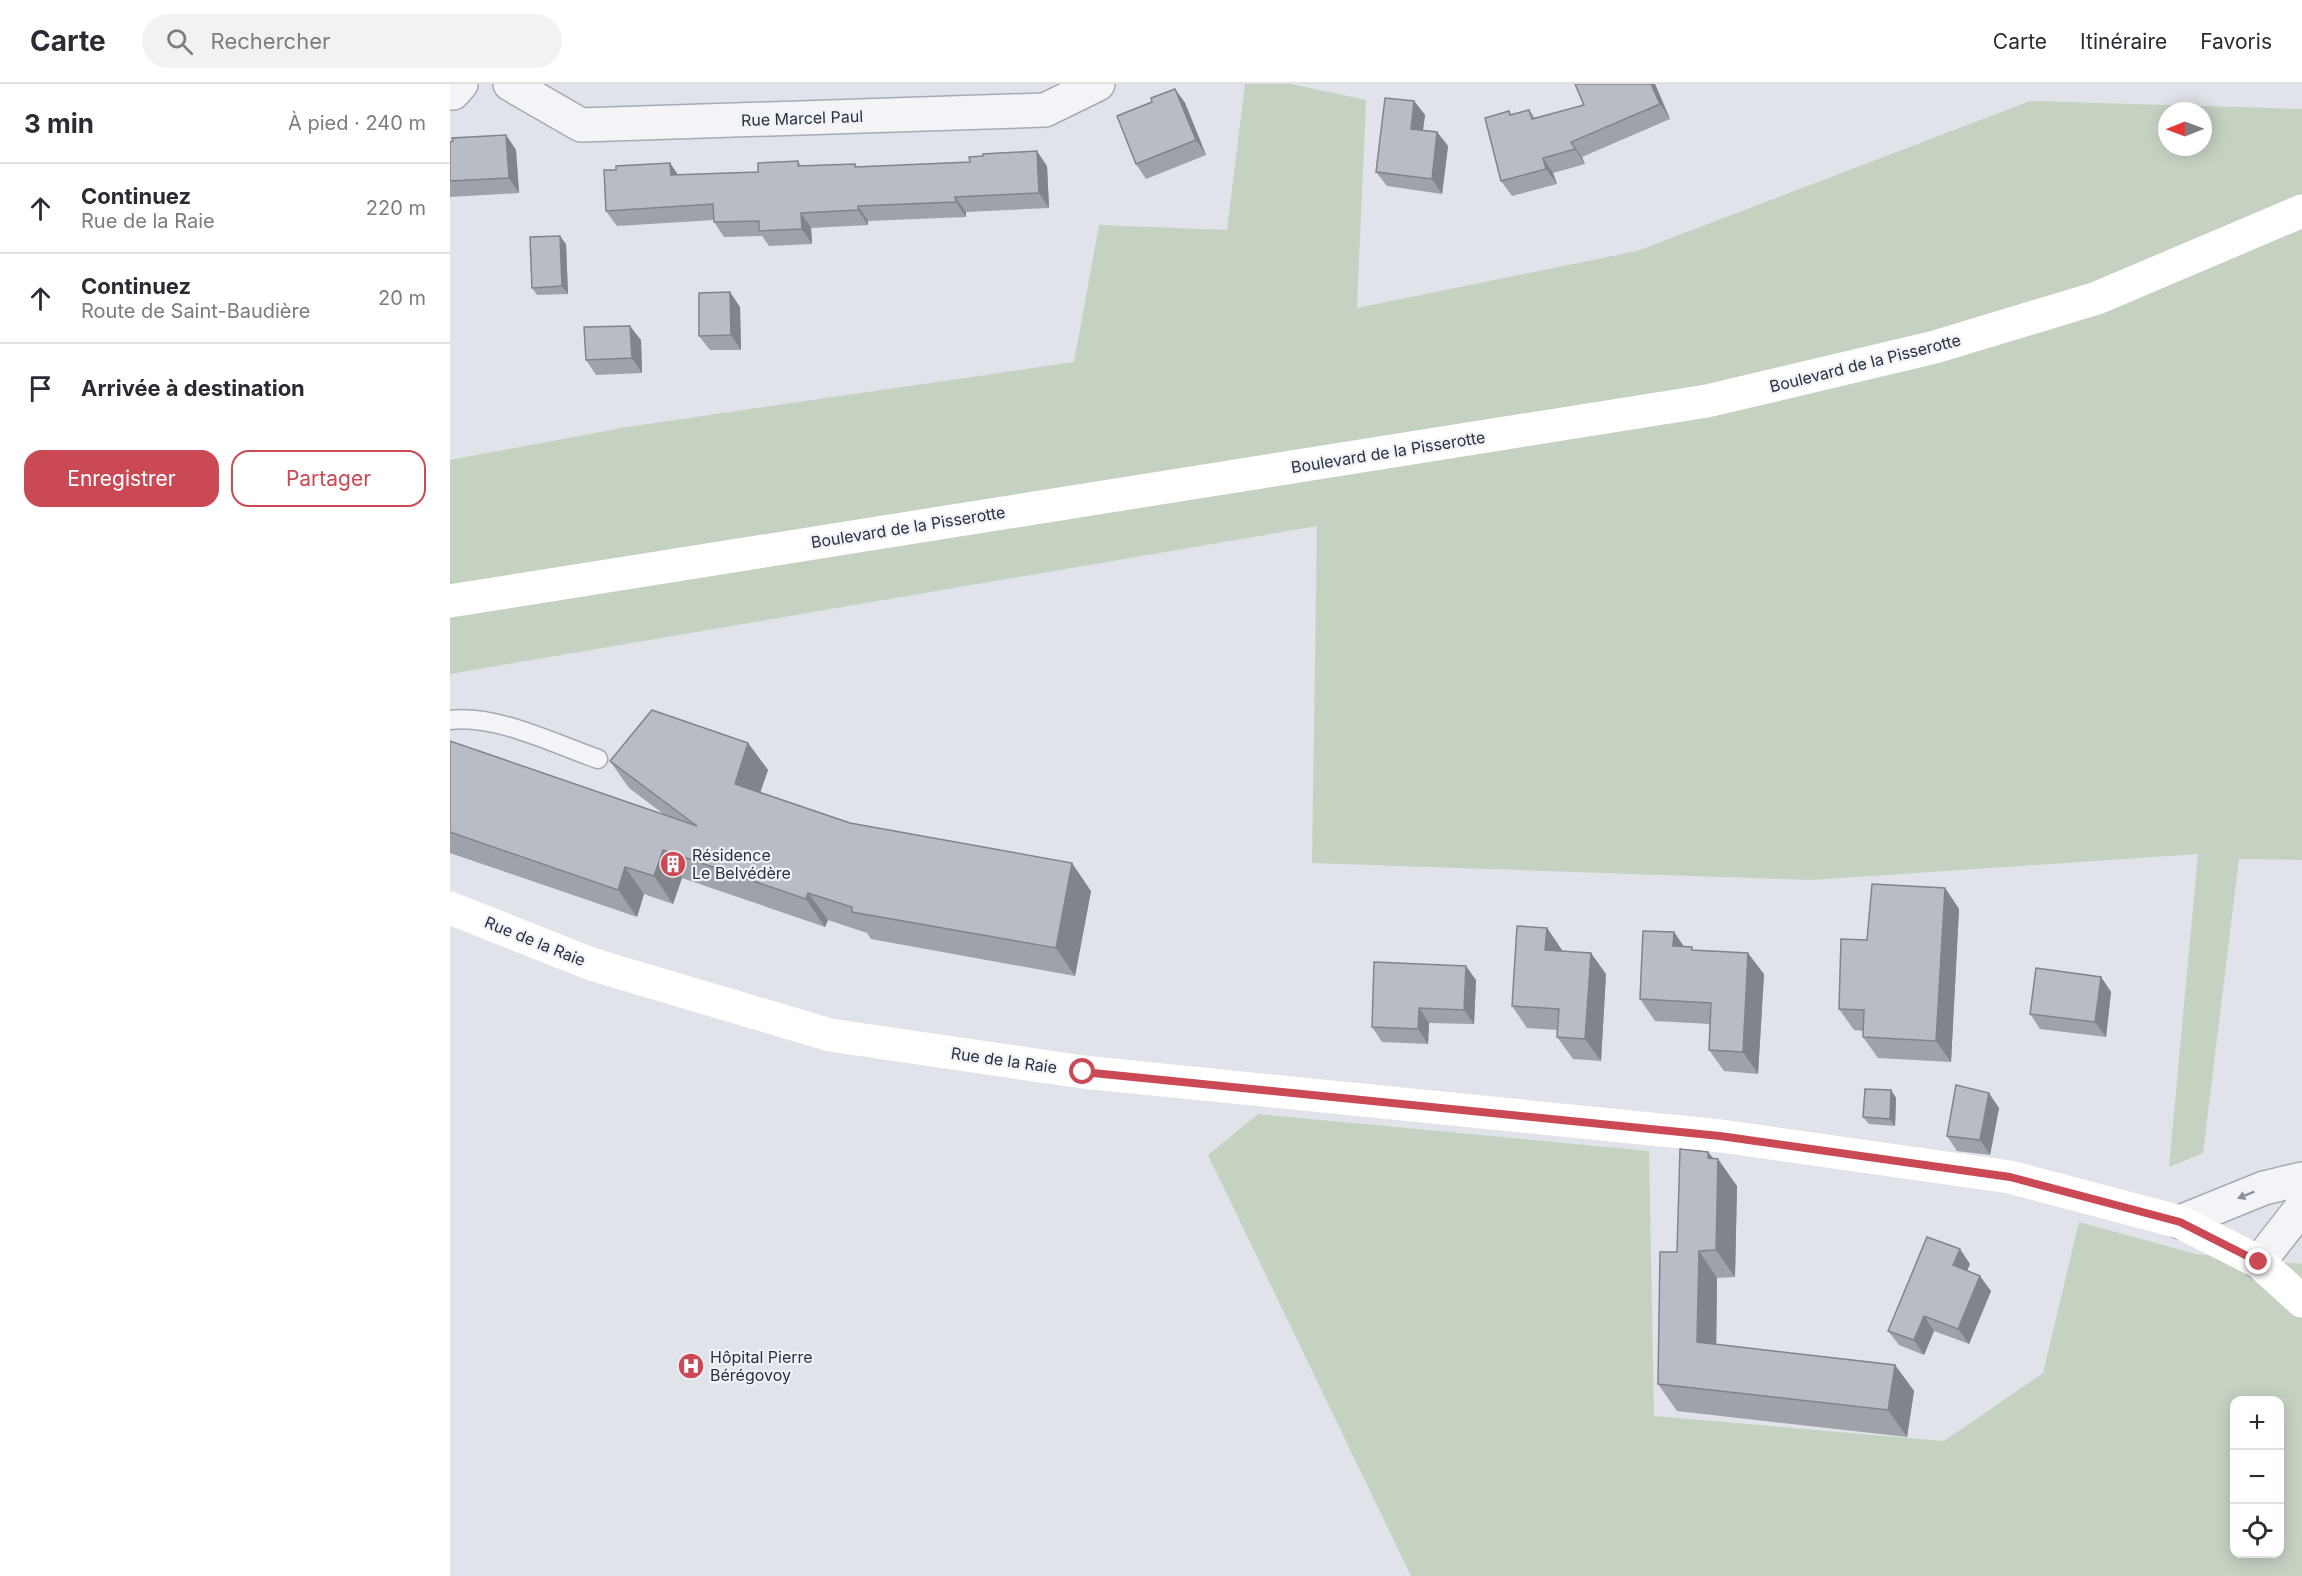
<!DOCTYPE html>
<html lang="fr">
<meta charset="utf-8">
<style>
:root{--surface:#fff;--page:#f2f2f3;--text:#2b2b33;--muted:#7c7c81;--line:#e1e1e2;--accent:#ca4955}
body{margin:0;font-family:Inter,sans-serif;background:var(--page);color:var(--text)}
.controls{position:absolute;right:18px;bottom:18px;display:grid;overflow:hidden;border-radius:12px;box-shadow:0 3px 15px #0003}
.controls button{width:54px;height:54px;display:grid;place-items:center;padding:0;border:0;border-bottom:2px solid var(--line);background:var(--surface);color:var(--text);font:30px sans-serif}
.compass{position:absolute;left:1708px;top:18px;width:54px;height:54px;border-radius:50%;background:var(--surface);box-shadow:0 3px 15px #0003;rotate:269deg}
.stop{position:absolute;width:18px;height:18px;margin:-14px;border:4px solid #ca4955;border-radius:50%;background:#fff}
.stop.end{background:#ca4955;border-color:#fff;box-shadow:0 2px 6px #0008}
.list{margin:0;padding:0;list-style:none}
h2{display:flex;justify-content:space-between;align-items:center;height:78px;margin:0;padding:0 24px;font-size:26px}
h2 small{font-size:20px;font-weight:400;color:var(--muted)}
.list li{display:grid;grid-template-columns:39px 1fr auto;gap:18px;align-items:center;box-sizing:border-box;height:90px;padding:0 24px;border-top:2px solid var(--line)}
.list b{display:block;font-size:22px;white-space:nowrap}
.list p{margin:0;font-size:20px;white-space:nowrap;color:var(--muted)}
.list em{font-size:20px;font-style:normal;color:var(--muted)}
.actions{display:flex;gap:12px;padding:18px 24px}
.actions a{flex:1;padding:14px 0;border:2px solid var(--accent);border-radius:18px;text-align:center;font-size:21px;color:var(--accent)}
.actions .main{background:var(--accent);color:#fff}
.icon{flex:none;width:33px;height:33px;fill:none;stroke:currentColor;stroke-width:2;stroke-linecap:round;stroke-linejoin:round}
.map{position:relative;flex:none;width:1852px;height:1492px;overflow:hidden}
header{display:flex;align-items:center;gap:36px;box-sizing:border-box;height:84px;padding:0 30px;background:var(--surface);border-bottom:2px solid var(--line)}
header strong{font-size:28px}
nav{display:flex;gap:33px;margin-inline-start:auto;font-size:21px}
.search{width:420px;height:54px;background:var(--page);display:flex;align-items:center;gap:15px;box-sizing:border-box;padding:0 21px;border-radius:33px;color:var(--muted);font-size:22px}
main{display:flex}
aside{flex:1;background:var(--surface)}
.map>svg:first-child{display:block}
.green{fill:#c5d2c2;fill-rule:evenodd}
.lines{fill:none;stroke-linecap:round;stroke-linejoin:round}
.lane-casing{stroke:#a5aab3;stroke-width:21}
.street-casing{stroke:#a5aab3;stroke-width:36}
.lane{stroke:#f3f4f7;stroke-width:18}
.street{stroke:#f3f4f7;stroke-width:33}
.secondary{stroke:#fff;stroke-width:33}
.wall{fill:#9ea2a9}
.shaded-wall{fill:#81848a}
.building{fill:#b8bcc5;stroke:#81848a;stroke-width:1.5}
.oneway{fill:#8e929c}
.route{stroke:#ca4955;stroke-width:8}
.labels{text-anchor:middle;stroke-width:4.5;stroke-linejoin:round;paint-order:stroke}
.street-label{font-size:16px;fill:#293040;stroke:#f0f2f6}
.poi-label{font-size:16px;fill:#293040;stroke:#f0f2f6;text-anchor:start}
</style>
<header>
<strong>Carte</strong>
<div class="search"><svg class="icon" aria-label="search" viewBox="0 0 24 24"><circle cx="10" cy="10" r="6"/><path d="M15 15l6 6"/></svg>Rechercher</div>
<nav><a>Carte</a><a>Itinéraire</a><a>Favoris</a></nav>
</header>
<main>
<aside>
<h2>3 min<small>À pied · 240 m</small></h2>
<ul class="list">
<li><svg class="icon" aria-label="ahead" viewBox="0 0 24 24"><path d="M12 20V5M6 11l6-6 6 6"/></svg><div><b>Continuez</b><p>Rue de la Raie</p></div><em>220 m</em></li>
<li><svg class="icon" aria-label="ahead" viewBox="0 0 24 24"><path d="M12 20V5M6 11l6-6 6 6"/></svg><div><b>Continuez</b><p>Route de Saint-Baudière</p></div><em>20 m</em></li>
<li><svg class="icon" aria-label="arrive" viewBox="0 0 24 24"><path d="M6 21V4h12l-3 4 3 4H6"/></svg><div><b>Arrivée à destination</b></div></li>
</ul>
<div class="actions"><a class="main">Enregistrer</a><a>Partager</a></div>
</aside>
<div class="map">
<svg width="1852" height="1492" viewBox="0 0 1852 1492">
<rect width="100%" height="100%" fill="#e0e3e9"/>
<g class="green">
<path d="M 795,0 L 841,0 L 916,16 L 907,224 L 1187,167 L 1580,17 L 1852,25 L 1852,776 L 1789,775 L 1753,1069 L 1719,1083 L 1748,770 L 1362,796 L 862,779 L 867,442 L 0,590 L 0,376 L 177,343 L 624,278 L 649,141 L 777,146 ZM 1717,27 L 1753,27 L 1753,63 L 1717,63 Z"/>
<path d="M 808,1030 L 1199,1067 L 1204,1332 L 1494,1357 L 1593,1289 L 1629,1138 L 1746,1170 L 1852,1180 L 1852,1492 L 961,1492 L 758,1071 ZM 1784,1316 L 1830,1316 L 1830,1470 L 1784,1470 Z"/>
</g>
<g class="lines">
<defs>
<path id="lane" d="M 0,636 C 45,630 105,660 148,675"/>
<g id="street">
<path d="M 60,0 L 131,41 L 595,26 L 648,0"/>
<path d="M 0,9 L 3,9 L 11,0"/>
<path d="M 1730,1138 L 1814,1104 L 1852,1095"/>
<path d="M 1809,1178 L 1852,1123"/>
</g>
</defs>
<use href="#lane" class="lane-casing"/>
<use href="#street" class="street-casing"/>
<use href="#lane" class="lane"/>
<use href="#street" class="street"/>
<g class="secondary">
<path d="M 0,517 L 1257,317 L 1485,263 L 1647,214 L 1852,127"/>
<path d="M 0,824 L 141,880 L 380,951 L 633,988 L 1271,1052 L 1560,1093 L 1730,1138 L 1809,1178 L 1852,1217"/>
</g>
</g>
<g class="wall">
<path d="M 1125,0 L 1205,0 L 1220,35 L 1132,73 L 1135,80 L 1103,89 L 1107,100 L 1062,112 L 1051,97 L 1059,27 L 1061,31 L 1079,26 L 1085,34 L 1134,21 Z"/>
<path d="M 725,5 L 735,19 L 756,71 L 696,95 L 686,80 L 702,18 Z"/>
<path d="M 964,17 L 975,31 L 973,46 L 987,48 L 998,62 L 992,110 L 937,102 L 926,88 Z"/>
<path d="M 56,51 L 66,66 L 69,109 L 0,113 L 0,58 Z"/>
<path d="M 348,77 L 351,82 L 405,80 L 407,83 L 597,82 L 599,124 L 516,128 L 516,133 L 418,137 L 418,141 L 361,144 L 362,160 L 319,162 L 312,152 L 274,153 L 264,138 L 264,136 L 167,142 L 156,127 L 166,86 L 220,79 L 228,91 L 308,88 Z"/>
<path d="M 116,160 L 118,210 L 87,211 L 82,204 Z"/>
<path d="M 290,223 L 291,266 L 260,266 L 249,252 Z"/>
<path d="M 191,256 L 192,289 L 146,291 L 136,276 Z"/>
<path d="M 0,657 L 215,731 L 179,704 L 160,677 L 298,659 L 318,686 L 310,708 L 400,739 L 641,807 L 625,892 L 421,855 L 417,849 L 378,836 L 375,843 L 232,794 L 223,820 L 194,810 L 187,833 L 0,769 Z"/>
<path d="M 1495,804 L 1509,825 L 1501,978 L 1428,974 L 1413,953 L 1413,947 L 1404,946 L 1389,925 L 1417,856 Z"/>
<path d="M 1097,844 L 1112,867 L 1156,890 L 1151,977 L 1123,975 L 1107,953 L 1108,946 L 1077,944 L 1062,922 Z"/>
<path d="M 1224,848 L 1234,863 L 1314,890 L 1308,990 L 1274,987 L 1259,966 L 1260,940 L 1205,937 L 1190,915 Z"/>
<path d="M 1651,893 L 1661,908 L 1656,953 L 1590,945 L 1580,930 Z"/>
<path d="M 1026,896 L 1024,940 L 979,939 L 978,960 L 932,958 L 922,943 Z"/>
<path d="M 1441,1006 L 1446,1014 L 1445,1042 L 1419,1040 L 1413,1033 Z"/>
<path d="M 1549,1024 L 1540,1071 L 1507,1067 L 1497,1052 Z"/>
<path d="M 1258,1068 L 1287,1102 L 1285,1193 L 1267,1194 L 1266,1261 L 1445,1281 L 1464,1307 L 1457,1353 L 1227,1327 L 1208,1300 Z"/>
<path d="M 1520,1180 L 1517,1187 L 1541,1207 L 1519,1260 L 1484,1247 L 1474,1271 L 1449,1261 L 1438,1247 Z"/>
</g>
<g class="shaded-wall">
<path d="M 1201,0 L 1205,0 L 1220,35 L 1210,20 Z"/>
<path d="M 725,5 L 735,19 L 756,71 L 746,56 Z"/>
<path d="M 964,17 L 975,31 L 971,59 L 961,45 Z"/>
<path d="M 987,48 L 998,62 L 992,110 L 982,95 Z"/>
<path d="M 56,51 L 66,66 L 69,109 L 59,94 Z"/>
<path d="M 1121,58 L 1132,73 L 1135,80 L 1125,65 Z"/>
<path d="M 587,67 L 597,82 L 599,124 L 589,109 Z"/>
<path d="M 1093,74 L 1103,89 L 1107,100 L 1096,85 Z"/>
<path d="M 220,79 L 230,94 L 221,91 Z"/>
<path d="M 505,113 L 516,128 L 516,133 L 506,118 Z"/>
<path d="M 408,122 L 418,137 L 418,141 L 408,126 Z"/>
<path d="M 351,129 L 361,144 L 362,160 L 352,145 Z"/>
<path d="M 110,152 L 116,160 L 118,210 L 112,202 Z"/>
<path d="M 280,208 L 290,223 L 291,266 L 281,251 Z"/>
<path d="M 180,242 L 191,256 L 192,289 L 182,274 Z"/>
<path d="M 298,659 L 318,686 L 304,727 L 285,700 Z"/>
<path d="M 213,766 L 232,794 L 223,820 L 204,792 Z"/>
<path d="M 622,779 L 641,807 L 625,892 L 606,864 Z"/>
<path d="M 175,783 L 194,810 L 187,833 L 168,806 Z"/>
<path d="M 1495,804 L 1509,825 L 1501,978 L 1486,957 Z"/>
<path d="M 358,809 L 378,836 L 375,843 L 356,815 Z"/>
<path d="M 1097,844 L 1112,866 L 1110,887 L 1095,866 Z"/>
<path d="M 1224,848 L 1239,870 L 1223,862 Z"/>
<path d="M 1141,869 L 1156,890 L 1151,977 L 1135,955 Z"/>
<path d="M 1298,869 L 1314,890 L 1308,990 L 1293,968 Z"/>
<path d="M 1016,882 L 1026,896 L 1024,940 L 1014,926 Z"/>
<path d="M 1651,893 L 1661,908 L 1656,953 L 1645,938 Z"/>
<path d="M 969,924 L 979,939 L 978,960 L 968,945 Z"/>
<path d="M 1441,1006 L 1446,1014 L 1445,1042 L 1440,1035 Z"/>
<path d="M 1539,1009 L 1549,1024 L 1540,1071 L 1530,1056 Z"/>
<path d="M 1258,1068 L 1268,1082 L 1268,1075 L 1287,1102 L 1285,1193 L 1266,1166 Z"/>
<path d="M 1510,1165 L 1520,1180 L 1513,1196 L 1503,1181 Z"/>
<path d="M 1249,1167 L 1267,1194 L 1266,1285 L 1247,1258 Z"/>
<path d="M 1530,1192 L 1541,1207 L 1519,1260 L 1508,1245 Z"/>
<path d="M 1474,1232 L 1484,1247 L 1474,1271 L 1464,1256 Z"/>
<path d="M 1445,1281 L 1464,1307 L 1457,1353 L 1438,1326 Z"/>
</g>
<g class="building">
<path d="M 1125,0 L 1201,0 L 1210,20 L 1121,58 L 1125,65 L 1093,74 L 1096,85 L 1051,97 L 1035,34 L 1059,27 L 1060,31 L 1079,26 L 1082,35 L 1134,21 Z"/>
<path d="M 725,5 L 746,56 L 686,80 L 667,32 L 702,18 L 701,14 Z"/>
<path d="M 935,14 L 964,17 L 961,45 L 987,48 L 982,95 L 926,88 Z"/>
<path d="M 56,51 L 59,94 L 0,97 L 0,58 L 3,57 L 2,54 Z"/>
<path d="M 587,67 L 589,109 L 505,113 L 506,118 L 408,122 L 408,126 L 351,129 L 352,145 L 309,147 L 309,137 L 264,138 L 263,120 L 156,127 L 154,86 L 166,86 L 166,82 L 220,79 L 221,91 L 308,88 L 308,79 L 348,77 L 348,82 L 405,80 L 405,83 L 520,78 L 519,73 L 533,72 L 533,70 Z"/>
<path d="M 110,152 L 112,202 L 82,204 L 80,153 Z"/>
<path d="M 280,208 L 281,251 L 249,252 L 249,209 Z"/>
<path d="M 180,242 L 182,274 L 136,276 L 134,243 Z"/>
<path d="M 202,626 L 298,659 L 285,700 L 400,739 L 622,779 L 606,864 L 402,828 L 402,823 L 358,809 L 356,815 L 213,766 L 204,792 L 175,783 L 168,806 L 0,748 L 0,657 L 247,742 L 160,677 Z"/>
<path d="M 1422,800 L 1495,804 L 1486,957 L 1413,953 L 1414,926 L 1389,925 L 1391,855 L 1417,856 Z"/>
<path d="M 1067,842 L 1097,844 L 1095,866 L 1141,869 L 1135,955 L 1107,953 L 1109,925 L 1062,922 Z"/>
<path d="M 1193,847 L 1224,848 L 1223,862 L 1242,863 L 1242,866 L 1298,869 L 1293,968 L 1259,966 L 1261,919 L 1190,915 Z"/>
<path d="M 924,878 L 1016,882 L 1014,926 L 969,924 L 968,945 L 922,943 Z"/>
<path d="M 1586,884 L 1651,893 L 1645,938 L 1580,930 Z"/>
<path d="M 1506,1001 L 1539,1009 L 1530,1056 L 1497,1052 Z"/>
<path d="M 1415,1005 L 1441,1006 L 1440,1035 L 1413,1033 Z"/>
<path d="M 1230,1065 L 1258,1068 L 1258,1074 L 1268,1075 L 1266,1166 L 1249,1167 L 1247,1258 L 1445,1281 L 1438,1326 L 1208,1300 L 1210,1168 L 1227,1168 Z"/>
<path d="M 1477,1153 L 1510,1165 L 1503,1181 L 1530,1192 L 1508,1245 L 1474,1232 L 1464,1256 L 1438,1247 Z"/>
</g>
<defs><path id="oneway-solid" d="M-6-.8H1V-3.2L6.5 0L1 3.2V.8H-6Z" transform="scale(1.5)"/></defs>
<use class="oneway" href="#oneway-solid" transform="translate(1796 1111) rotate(158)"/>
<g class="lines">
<path class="route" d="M 633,988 L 1270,1052 L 1560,1093 L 1730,1138 L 1809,1178"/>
</g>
<defs>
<symbol id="building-disc" viewBox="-11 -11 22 22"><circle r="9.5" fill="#ca4955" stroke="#f0f2f6"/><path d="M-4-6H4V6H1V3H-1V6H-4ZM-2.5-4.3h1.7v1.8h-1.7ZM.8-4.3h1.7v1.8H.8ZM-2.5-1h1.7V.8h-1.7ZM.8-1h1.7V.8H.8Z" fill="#fff"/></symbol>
<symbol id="hospital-disc" viewBox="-11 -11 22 22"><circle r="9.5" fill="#ca4955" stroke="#f0f2f6"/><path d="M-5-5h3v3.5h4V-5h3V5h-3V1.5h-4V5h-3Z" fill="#fff"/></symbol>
</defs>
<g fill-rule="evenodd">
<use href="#building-disc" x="208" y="765" width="30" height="30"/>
<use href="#hospital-disc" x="226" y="1267" width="30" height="30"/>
</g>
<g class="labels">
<g class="street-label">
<text transform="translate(352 34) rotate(-2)" y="6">Rue Marcel Paul</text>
<text transform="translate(1415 279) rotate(-14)" y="6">Boulevard de la Pisserotte</text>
<text transform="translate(938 368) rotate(-9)" y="6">Boulevard de la Pisserotte</text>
<text transform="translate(458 443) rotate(-9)" y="6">Boulevard de la Pisserotte</text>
<text transform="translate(85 857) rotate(22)" y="6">Rue de la Raie</text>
<text transform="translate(554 976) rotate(8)" y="6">Rue de la Raie</text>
</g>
<g class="poi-label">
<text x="242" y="777">Résidence<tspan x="242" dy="18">Le Belvédère</tspan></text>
<text x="260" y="1279">Hôpital Pierre<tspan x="260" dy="18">Bérégovoy</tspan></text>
</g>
</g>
</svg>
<div class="controls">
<button>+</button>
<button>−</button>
<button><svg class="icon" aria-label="locate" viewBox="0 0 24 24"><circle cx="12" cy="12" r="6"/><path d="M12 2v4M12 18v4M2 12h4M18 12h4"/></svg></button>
</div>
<svg class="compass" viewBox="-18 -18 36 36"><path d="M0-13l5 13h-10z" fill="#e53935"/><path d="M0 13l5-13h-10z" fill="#7c7c81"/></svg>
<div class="stop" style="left:633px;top:988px"></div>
<div class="stop end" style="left:1809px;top:1178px"></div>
</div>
</main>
